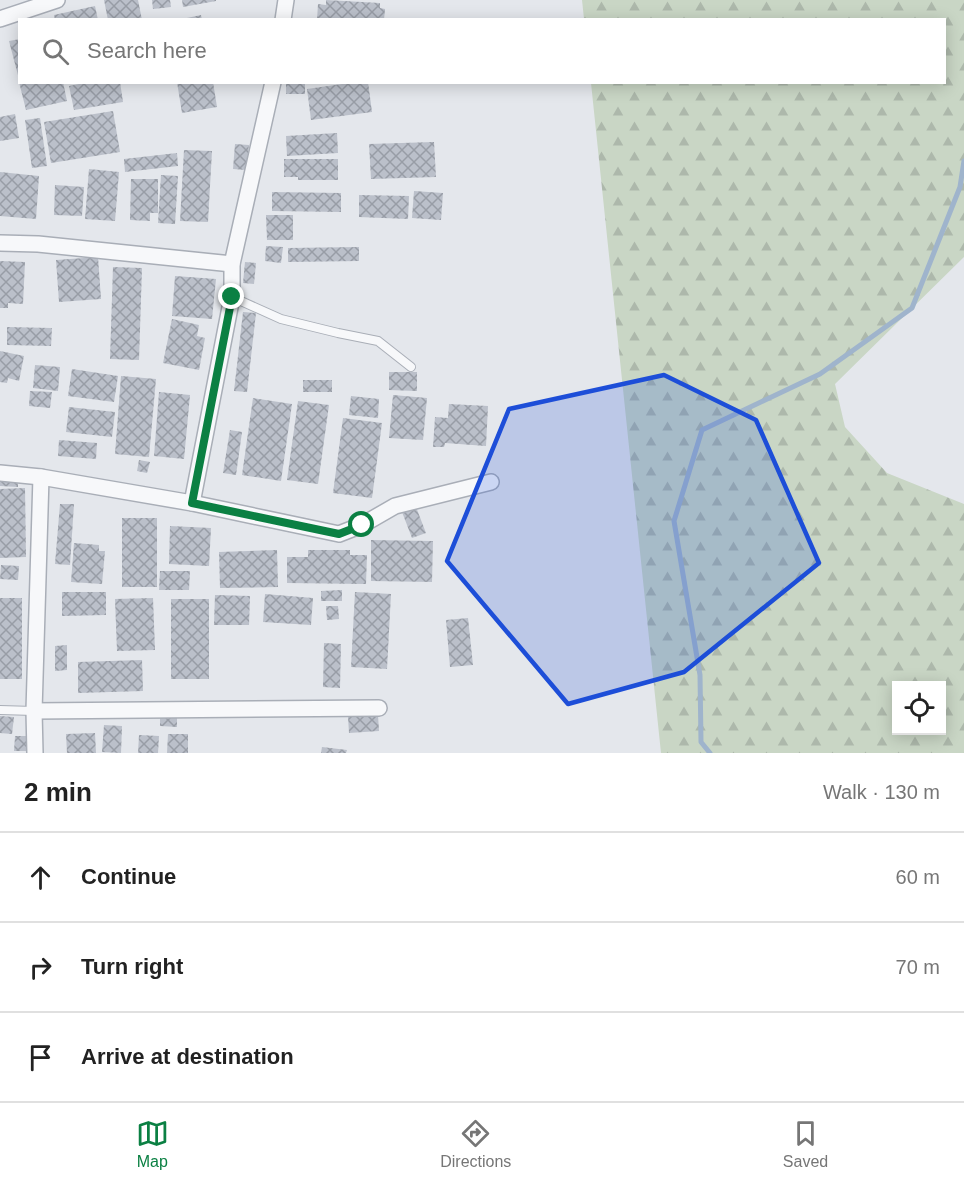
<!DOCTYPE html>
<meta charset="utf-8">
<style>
:root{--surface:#fff;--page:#f6f6f6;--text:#222;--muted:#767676;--line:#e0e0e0;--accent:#0b8043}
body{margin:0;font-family:Helvetica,sans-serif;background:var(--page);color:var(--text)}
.controls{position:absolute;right:18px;bottom:18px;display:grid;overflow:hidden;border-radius:0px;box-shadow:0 3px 15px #0003}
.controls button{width:54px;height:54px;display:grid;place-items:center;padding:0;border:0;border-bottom:2px solid var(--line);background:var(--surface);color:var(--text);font:30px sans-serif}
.stop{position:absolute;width:18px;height:18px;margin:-14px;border:4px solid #0b8043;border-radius:50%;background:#fff}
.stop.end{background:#0b8043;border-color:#fff;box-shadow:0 2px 6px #0008}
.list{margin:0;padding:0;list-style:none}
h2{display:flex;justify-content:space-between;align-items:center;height:78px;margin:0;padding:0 24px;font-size:26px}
h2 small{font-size:20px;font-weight:400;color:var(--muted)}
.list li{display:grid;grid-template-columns:39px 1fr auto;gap:18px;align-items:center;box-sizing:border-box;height:90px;padding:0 24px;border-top:2px solid var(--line)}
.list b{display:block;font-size:22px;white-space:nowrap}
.list em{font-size:20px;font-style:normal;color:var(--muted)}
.icon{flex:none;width:33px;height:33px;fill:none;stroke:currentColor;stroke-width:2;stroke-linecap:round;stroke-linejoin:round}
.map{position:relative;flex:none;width:964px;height:753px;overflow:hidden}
.search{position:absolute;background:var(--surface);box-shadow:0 3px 15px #0003;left:18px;right:18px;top:18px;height:66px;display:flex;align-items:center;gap:15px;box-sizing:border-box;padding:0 21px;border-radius:0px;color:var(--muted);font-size:22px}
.sheet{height:348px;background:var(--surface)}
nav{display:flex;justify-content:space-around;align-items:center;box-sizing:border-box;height:84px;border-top:2px solid var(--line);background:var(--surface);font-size:16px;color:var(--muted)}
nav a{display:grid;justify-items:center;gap:3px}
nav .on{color:var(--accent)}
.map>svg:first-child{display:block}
.forest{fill:url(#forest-firs);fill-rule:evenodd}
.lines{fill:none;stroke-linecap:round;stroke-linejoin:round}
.stream{stroke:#9fb4cc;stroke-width:5}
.building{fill:url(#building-cross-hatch)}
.service-casing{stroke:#a9aeb7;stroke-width:10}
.minor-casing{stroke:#a9aeb7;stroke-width:18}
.service{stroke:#f7f8fa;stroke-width:8}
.minor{stroke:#f7f8fa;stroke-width:15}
.route{stroke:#0b8043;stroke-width:8}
.marked{fill:#1d4ed8;fill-opacity:0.2;stroke:#1d4ed8;stroke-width:4.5;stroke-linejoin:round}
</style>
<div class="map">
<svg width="964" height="753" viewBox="0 0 964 753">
<defs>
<pattern id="forest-firs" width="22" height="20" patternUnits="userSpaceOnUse" patternTransform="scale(1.5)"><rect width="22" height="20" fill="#c9d6c5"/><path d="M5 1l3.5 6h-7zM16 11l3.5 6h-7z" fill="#adb8ab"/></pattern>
<pattern id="building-cross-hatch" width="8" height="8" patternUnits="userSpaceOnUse" patternTransform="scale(1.5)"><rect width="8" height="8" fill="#bbc0ca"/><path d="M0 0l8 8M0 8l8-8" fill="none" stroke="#989da6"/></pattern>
</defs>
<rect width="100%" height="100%" fill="#e4e7ec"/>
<path class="forest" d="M 582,0 L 964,0 L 964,257 L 835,384 L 845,427 L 887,473 L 964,504 L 964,753 L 661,753 L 591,83 L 944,82 L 944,20 L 584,19 ZM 896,686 L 942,686 L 942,730 L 896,730 Z"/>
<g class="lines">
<path class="stream" d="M 710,753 L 701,742 L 700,675 L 674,521 L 702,430 L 820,374 L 912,308 L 960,187 L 964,161"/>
</g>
<g class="building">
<path d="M 104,0 L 138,0 L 142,20 L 108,20 Z"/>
<path d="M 152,0 L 170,0 L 171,7 L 153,9 Z"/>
<path d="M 182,0 L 216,0 L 216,1 L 183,7 Z"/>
<path d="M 326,0 L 380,3 L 380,8 L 385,9 L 384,20 L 317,20 L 318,4 L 326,5 Z"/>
<path d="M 95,6 L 98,20 L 55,20 L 54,15 Z"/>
<path d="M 201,15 L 202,20 L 187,20 L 187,18 Z"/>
<path d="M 20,39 L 20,79 L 19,79 L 9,41 Z"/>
<path d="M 19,82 L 63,82 L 67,101 L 26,110 Z"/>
<path d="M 89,82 L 120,82 L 123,102 L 74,110 L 69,86 Z"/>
<path d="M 177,82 L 213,82 L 217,107 L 182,113 Z"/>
<rect x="286" y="82" width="19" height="12"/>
<path d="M 356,82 L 368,82 L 372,112 L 311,120 L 307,89 Z"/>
<path d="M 113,111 L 120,152 L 51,163 L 44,122 Z"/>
<path d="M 15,114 L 19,138 L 0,141 L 0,117 Z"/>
<path d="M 40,118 L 47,166 L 32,168 L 25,120 Z"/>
<path d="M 337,133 L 338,153 L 287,156 L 286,136 Z"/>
<path d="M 434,142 L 436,177 L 371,179 L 369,144 Z"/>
<path d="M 235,144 L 249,145 L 246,170 L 233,169 Z"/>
<path d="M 184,150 L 212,151 L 208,222 L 180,221 Z"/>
<path d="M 177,153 L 178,166 L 125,172 L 124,159 Z"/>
<path d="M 284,159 L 338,159 L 338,180 L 298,180 L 298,177 L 284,177 Z"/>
<path d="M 89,169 L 119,172 L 115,221 L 85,219 Z"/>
<path d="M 0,172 L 39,176 L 36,219 L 0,216 Z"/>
<path d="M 161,175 L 178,176 L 175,224 L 158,223 Z"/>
<path d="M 131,179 L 158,179 L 158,213 L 150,213 L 150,221 L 130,220 Z"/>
<path d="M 55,185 L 84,187 L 82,216 L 54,215 Z"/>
<path d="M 414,191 L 443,193 L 441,220 L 412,218 Z"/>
<path d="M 272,192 L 341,193 L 341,212 L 272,211 Z"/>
<path d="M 359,195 L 409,196 L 408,219 L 359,217 Z"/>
<path d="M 266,215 L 293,215 L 293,240 L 267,240 Z"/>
<path d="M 266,246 L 283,247 L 281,263 L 265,261 Z"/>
<path d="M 359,247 L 359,261 L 288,262 L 288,248 Z"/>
<path d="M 98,257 L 101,299 L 59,302 L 56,260 Z"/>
<path d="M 0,261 L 25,262 L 23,304 L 8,303 L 8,308 L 0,308 Z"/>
<path d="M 245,262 L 256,263 L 254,284 L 243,283 Z"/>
<path d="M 113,267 L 142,268 L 139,360 L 110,359 Z"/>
<path d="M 175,276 L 216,279 L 212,319 L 172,316 Z"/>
<path d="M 243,312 L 256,313 L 247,392 L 234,391 Z"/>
<path d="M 172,319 L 199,325 L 197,336 L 205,338 L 199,370 L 163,363 Z"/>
<path d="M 7,327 L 52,328 L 51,346 L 7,345 Z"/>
<path d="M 0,351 L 24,356 L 19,381 L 8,378 L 7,383 L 0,382 Z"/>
<path d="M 35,365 L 60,367 L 58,391 L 33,388 Z"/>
<path d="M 72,369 L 118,376 L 114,402 L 68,396 Z"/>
<path d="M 389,372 L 417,372 L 417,391 L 389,390 Z"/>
<path d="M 121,376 L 156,379 L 149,457 L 115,454 Z"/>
<rect x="303" y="380" width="29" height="12"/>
<path d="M 30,391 L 52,392 L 50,408 L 29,406 Z"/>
<path d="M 159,392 L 190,395 L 184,459 L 154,456 Z"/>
<path d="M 393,395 L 427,398 L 423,440 L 389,438 Z"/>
<path d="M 351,396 L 379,399 L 378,418 L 349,415 Z"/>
<path d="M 253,398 L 292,404 L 281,481 L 242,475 Z"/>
<path d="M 298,401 L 329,405 L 318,484 L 287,480 Z"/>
<path d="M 449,404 L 488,406 L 486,446 L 445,443 L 444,447 L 433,447 L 435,417 L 448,418 Z"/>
<path d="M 69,407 L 115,412 L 112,437 L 66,432 Z"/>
<path d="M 343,418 L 382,423 L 372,498 L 333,493 Z"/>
<path d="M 230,430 L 242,432 L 236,475 L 223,473 Z"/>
<path d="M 59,440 L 97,443 L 96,459 L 58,456 Z"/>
<path d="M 139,460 L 150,462 L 147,473 L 137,471 Z"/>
<path d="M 0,477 L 18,477 L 18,487 L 0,486 Z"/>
<path d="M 25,488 L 26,557 L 0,558 L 0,489 Z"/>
<path d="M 60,504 L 74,504 L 70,565 L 55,564 Z"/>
<path d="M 416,507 L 426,533 L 412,538 L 402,512 Z"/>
<rect x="122" y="518" width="35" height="69"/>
<path d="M 170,526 L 211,528 L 209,566 L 169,564 Z"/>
<path d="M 371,540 L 433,541 L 432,582 L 371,581 Z"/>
<path d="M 74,543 L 99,545 L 99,551 L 105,551 L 102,584 L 71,582 Z"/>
<path d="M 277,550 L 278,587 L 220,588 L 219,552 Z"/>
<path d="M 308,550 L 350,550 L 350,555 L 367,555 L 366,584 L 287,583 L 287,557 L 308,557 Z"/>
<path d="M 1,565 L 19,566 L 18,580 L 0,579 Z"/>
<path d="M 160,571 L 190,571 L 189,590 L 159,590 Z"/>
<path d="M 342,590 L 342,601 L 321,601 L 321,591 Z"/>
<path d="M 62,592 L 106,592 L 106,615 L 62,616 Z"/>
<path d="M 355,592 L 391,594 L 387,669 L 351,667 Z"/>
<path d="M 265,594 L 313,598 L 311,625 L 263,622 Z"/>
<path d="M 215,595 L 250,596 L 249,625 L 214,625 Z"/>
<rect x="0" y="598" width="22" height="81"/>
<path d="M 153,598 L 155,650 L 117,651 L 115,599 Z"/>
<rect x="171" y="599" width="38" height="80"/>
<path d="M 326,606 L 338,606 L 339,619 L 327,620 Z"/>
<path d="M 468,618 L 473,665 L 450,667 L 446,620 Z"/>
<path d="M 324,643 L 341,644 L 340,688 L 323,687 Z"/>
<path d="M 67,645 L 67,670 L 55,671 L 55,646 Z"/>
<path d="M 142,660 L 143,691 L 78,693 L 78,662 Z"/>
<path d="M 378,715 L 379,731 L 349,733 L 348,717 Z"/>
<path d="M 0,716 L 14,717 L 12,734 L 0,733 Z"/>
<path d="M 160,716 L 177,716 L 177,727 L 160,726 Z"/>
<path d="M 104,725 L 122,726 L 121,753 L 102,752 Z"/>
<path d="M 95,733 L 96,753 L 67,753 L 66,734 Z"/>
<path d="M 168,734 L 188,734 L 188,753 L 167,753 Z"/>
<path d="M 139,735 L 159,736 L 158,753 L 138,753 Z"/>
<path d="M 15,736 L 28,736 L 27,751 L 14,751 Z"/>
<path d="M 322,747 L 347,750 L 346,753 L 321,753 Z"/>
</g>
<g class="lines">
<defs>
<g id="service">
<path d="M 232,297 L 281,319 L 338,333 L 378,341 L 411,367"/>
<path d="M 0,710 L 34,711"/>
</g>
<g id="minor">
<path d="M 0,19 L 57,0"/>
<path d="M 283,20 L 286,0"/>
<path d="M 0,243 L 38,244 L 232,264"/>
<path d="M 0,473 L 41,477 L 192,503 L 339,534 L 362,525 L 395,506 L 491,482"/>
<path d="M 192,503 L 232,297 L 232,264 L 273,82"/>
<path d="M 34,711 L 379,708"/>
<path d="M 35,753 L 34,711 L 41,477"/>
</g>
</defs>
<use href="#service" class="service-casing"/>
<use href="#minor" class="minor-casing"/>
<use href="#service" class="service"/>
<use href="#minor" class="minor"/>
</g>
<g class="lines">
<path class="route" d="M 232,297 L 192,503 L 339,534 L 362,525"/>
</g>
<path class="marked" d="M 664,375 L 756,420 L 819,563 L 684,672 L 568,704 L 447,561 L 509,409 Z"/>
</svg>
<div class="controls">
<button><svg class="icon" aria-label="locate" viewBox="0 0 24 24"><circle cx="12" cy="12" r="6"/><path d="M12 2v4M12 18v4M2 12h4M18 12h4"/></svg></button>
</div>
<div class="stop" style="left:362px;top:525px"></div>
<div class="stop end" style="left:232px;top:297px"></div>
<div class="search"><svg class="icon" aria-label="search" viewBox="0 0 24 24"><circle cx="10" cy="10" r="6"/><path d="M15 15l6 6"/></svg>Search here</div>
</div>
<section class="sheet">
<h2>2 min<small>Walk · 130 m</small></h2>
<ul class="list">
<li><svg class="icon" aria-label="ahead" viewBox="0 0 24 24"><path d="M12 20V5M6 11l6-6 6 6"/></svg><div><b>Continue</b></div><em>60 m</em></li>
<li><svg class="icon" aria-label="right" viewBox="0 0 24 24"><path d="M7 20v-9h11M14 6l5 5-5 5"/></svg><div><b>Turn right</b></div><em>70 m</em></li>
<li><svg class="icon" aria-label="arrive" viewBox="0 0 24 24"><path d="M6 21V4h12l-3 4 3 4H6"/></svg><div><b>Arrive at destination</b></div></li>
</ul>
</section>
<nav>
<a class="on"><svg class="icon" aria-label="map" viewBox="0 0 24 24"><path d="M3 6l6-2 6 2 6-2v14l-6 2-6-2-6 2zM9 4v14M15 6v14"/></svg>Map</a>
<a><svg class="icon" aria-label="directions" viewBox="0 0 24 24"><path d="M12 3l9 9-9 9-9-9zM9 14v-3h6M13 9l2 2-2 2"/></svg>Directions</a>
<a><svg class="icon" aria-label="saved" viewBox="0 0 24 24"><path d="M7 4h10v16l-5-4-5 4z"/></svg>Saved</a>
</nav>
